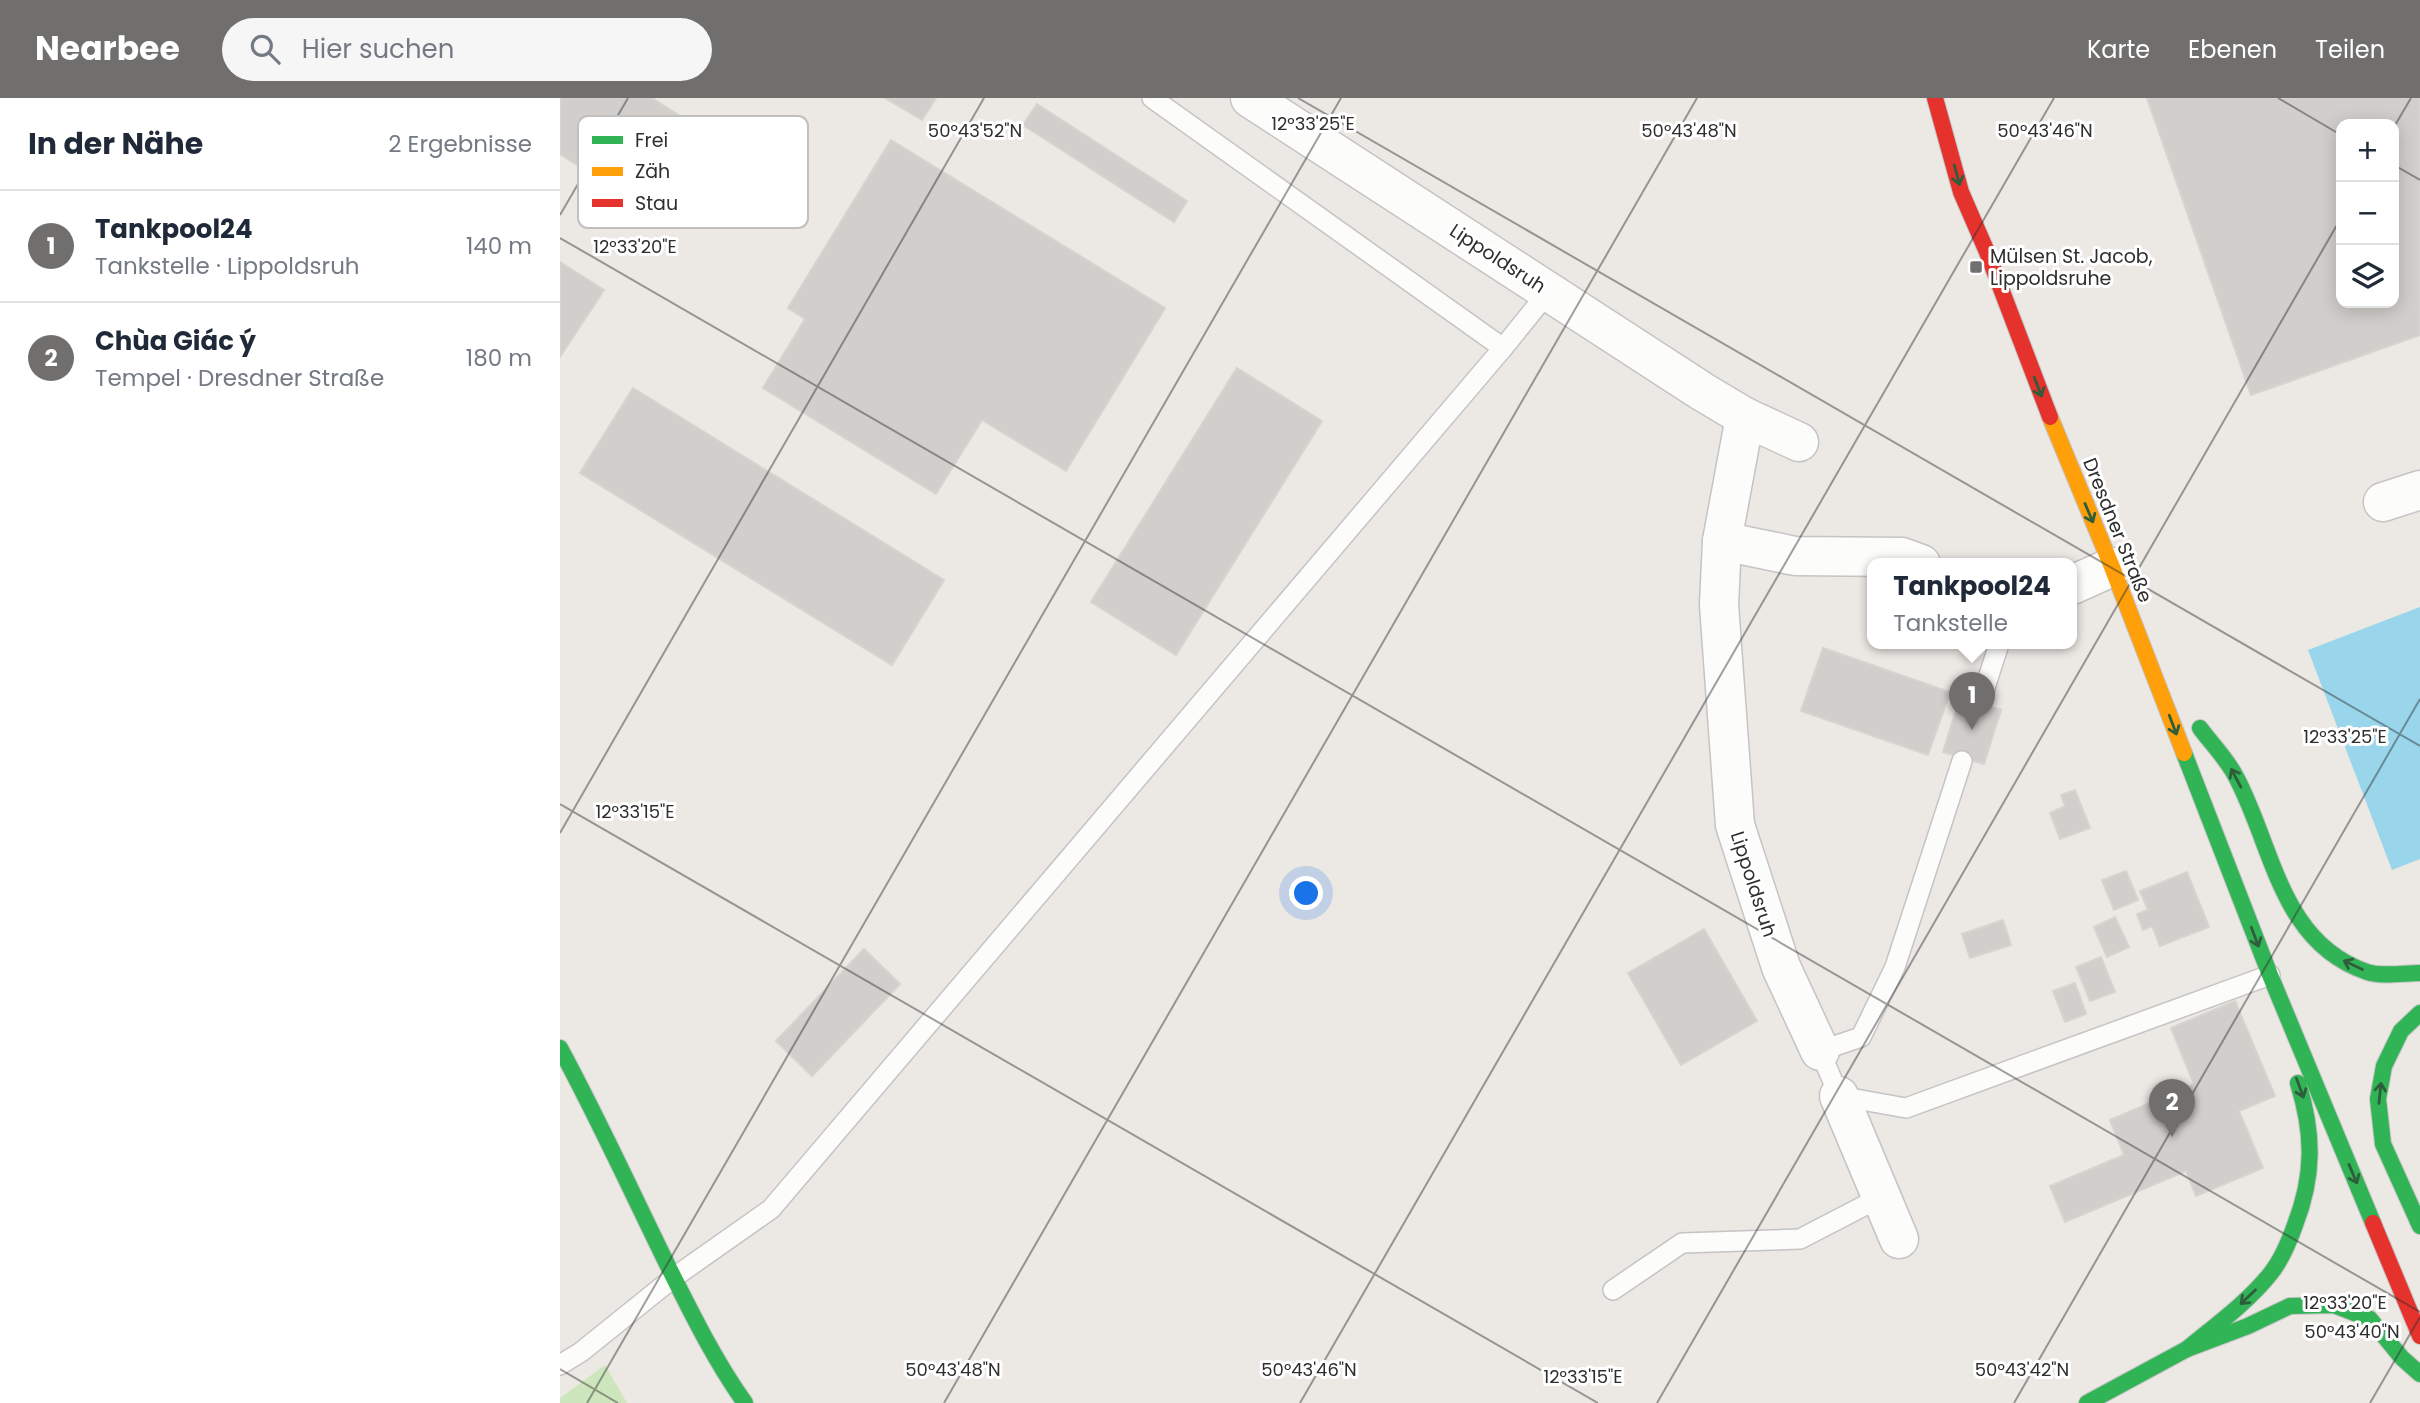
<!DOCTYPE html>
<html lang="de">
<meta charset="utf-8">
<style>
:root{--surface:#fff;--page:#f6f6f7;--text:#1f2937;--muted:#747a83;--line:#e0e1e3;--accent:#706f6e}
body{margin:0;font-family:Poppins,sans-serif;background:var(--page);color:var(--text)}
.controls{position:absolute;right:21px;top:21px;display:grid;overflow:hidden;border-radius:14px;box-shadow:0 4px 18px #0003}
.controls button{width:63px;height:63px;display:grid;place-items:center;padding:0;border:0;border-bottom:2px solid var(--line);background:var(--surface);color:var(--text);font:35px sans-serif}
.you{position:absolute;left:747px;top:796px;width:24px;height:24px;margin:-18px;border:5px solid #fff;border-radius:50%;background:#1a73e8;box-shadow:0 0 0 10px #1a73e833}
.badge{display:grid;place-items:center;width:46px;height:46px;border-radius:50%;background:var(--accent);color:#fff;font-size:23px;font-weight:700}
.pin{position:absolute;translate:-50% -58px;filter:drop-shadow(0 2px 4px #0008)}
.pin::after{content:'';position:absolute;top:37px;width:24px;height:21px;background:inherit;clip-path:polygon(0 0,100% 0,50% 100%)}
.popup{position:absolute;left:1307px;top:460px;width:210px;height:91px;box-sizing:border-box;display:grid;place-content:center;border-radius:14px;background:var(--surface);filter:drop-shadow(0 2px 5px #0005);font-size:23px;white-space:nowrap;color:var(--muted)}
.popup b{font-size:26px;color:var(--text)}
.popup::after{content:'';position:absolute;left:50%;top:100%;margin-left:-14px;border:14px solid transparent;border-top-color:var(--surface)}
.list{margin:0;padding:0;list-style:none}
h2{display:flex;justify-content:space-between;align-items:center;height:91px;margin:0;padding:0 28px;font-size:30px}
h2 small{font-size:23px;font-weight:400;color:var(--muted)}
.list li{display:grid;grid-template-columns:46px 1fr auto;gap:21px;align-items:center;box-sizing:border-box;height:112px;padding:0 28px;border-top:2px solid var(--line)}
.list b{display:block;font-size:26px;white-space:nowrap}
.list p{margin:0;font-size:23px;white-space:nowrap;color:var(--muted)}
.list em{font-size:23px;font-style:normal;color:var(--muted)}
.icon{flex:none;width:38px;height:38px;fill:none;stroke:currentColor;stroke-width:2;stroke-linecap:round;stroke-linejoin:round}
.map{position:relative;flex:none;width:1860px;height:1305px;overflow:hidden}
header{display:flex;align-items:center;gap:42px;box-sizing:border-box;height:98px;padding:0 35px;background:var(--accent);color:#fff}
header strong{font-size:33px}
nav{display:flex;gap:38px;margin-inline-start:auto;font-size:24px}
.search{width:490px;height:63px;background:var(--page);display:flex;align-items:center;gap:18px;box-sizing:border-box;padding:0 24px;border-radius:38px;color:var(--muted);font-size:26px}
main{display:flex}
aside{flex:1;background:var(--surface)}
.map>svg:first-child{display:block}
.green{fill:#cee6be}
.water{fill:#99d6ec}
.building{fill:#d1cecb;stroke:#d7d4d0;stroke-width:2;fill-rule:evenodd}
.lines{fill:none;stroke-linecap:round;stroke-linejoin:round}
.lane-casing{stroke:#c5c4c5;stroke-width:22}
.street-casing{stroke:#c5c4c5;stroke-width:41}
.fast-casing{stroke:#c5c4c5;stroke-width:18}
.slow-casing{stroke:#c5c4c5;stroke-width:18}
.jam-casing{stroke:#c5c4c5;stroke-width:18}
.lane{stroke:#fcfcfb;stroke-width:19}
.street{stroke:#fcfcfb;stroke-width:38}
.fast{stroke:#30b455;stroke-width:16}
.slow{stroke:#ff9f0a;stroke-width:16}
.jam{stroke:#e5322d;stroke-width:16}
.oneway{stroke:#2f5d3c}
.ticks{fill:none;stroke:#2e2e2e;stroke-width:2;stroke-opacity:0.45}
.poi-dot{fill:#706f6e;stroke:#fff;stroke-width:2.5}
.labels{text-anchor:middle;stroke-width:6;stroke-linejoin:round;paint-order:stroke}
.poi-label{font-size:19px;fill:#2e2e2e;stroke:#fff;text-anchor:start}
.street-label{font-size:19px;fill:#2e2e2e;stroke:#fff}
.key{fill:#fff;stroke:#c0c0c0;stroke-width:2}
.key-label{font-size:19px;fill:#2e2e2e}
.ticks-label{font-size:18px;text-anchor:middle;fill:#2e2e2e;stroke:#fff;stroke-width:6;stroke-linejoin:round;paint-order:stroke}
</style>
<header>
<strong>Nearbee</strong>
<div class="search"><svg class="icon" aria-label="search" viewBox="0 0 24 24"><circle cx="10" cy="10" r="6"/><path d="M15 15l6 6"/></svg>Hier suchen</div>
<nav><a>Karte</a><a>Ebenen</a><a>Teilen</a></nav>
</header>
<main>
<aside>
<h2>In der Nähe<small>2 Ergebnisse</small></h2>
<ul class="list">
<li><span class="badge">1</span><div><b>Tankpool24</b><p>Tankstelle · Lippoldsruh</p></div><em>140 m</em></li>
<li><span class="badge">2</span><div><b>Chùa Giác ý</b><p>Tempel · Dresdner Straße</p></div><em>180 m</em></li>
</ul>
</aside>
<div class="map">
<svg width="1860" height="1305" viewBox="0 0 1860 1305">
<rect width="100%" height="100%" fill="#ece8e4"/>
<path class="green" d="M 45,1267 L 67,1305 L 0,1305 L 0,1300 Z"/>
<path class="water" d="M 1860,509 L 1860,761 L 1832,772 L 1748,552 Z"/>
<g class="building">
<path d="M 0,0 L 92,0 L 143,33 L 91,114 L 0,56 Z"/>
<path d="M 325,0 L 376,0 L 362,22 Z"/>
<path d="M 1587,0 L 1860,0 L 1860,237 L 1691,297 ZM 1781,26 L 1834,26 L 1834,205 L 1781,205 Z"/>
<path d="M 477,6 L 627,103 L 614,124 L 463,27 Z"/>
<path d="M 331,42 L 605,210 L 506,373 L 422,322 L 376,396 L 203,290 L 245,221 L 228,210 Z"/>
<path d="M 0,164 L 44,192 L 0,259 Z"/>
<path d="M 677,270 L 762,323 L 616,557 L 531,504 Z"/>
<path d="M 73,290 L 384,482 L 332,567 L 20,375 Z"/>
<path d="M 1263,550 L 1390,594 L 1368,657 L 1241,613 Z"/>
<path d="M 1400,599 L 1441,612 L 1424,666 L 1383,654 Z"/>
<path d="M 1515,692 L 1530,730 L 1500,741 L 1490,715 L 1505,708 L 1501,697 Z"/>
<path d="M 1566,773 L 1578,802 L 1554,812 L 1542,782 Z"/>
<path d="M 1627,774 L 1649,829 L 1600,848 L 1592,828 L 1583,832 L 1577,816 L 1588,812 L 1580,793 Z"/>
<path d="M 1555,819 L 1569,849 L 1547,859 L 1534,829 Z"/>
<path d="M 1443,822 L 1451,847 L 1410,860 L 1402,836 Z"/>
<path d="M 1144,831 L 1197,923 L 1121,967 L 1068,875 Z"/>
<path d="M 304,851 L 340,886 L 252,978 L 216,943 Z"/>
<path d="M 1541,859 L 1555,894 L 1530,903 L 1516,869 Z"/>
<path d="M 1515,885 L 1526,916 L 1505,924 L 1493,893 Z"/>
<path d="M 1675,903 L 1715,998 L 1679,1013 L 1703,1070 L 1636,1098 L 1626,1073 L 1505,1124 L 1490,1088 L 1564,1057 L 1550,1022 L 1634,986 L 1611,930 Z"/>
</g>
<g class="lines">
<defs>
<g id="lane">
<path d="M 592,0 L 943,250"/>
<path d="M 1421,602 L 1439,546"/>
<path d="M 1402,663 L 1335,869 L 1301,939 L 1260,953 L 1279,998 L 1346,1010 L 1710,877"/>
<path d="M 1053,1192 L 1122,1145 L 1240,1141 L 1321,1099"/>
<path d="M 0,1267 L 21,1254 L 113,1180 L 211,1111 L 943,250 L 989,193"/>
</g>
<g id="street">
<path d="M 690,0 L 1143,294 L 1185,319 L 1239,344"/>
<path d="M 1823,404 L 1860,392"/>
<path d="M 1162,443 L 1185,319"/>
<path d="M 1512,487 L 1552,469"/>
<path d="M 1260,953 L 1221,869 L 1175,727 L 1159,507 L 1162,443 L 1235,458 L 1342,459 L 1361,466"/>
<path d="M 1279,998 L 1339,1141"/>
</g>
<g id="fast">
<path d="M 1640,630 C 1651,645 1666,660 1675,677 C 1713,746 1719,844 1807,874 C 1822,879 1844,875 1860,875"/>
<path d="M 1624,655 L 1710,877 L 1813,1125"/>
<path d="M 1860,915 L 1841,933 L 1824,968 L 1818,1001 L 1823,1046 L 1860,1128"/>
<path d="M 0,950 C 39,1022 73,1097 109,1170 C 132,1216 155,1263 185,1305"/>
<path d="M 1627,1251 C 1656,1227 1687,1205 1711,1175 C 1722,1161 1729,1144 1735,1127 C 1754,1078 1754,1036 1738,985"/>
<path d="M 1527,1305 L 1627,1251 L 1688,1228 L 1730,1208 L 1774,1207 L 1810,1221 L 1842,1260 L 1860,1276"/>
</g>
<path id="slow" d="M 1490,319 L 1552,469 L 1624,655"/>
<g id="jam">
<path d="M 1375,0 L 1401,94 L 1427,154 L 1490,319"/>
<path d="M 1813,1125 L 1860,1238"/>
</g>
</defs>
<use href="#lane" class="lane-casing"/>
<use href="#street" class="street-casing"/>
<use href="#fast" class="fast-casing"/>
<use href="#slow" class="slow-casing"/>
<use href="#jam" class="jam-casing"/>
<use href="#lane" class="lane"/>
<use href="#street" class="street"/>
<use href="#fast" class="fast"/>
<use href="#slow" class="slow"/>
<use href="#jam" class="jam"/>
</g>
<defs><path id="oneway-shaft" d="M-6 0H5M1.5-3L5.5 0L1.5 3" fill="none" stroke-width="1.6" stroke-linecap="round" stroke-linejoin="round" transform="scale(1.75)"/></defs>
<g class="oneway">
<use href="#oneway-shaft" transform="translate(1397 77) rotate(75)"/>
<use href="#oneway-shaft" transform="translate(1478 289) rotate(69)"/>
<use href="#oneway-shaft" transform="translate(1529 415) rotate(67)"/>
<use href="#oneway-shaft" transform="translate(1613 627) rotate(69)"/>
<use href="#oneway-shaft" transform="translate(1676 680) rotate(-118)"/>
<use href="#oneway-shaft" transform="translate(1695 839) rotate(69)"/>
<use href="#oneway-shaft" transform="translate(1793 867) rotate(-155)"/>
<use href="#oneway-shaft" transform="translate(1740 990) rotate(70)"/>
<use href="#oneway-shaft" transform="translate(1820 995) rotate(-84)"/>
<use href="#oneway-shaft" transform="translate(1793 1076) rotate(67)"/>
<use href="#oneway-shaft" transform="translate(1688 1199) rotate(136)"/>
</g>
<path class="ticks" d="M 738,0 L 1860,648M 1718,0 L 1781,37M 1834,29 L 1851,0M 1834,67 L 1860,82M 0,117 L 68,0M 0,140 L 1860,1214M 0,706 L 1038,1305M 0,735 L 424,0M 0,1271 L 58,1305M 27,1305 L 781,0M 384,1305 L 1137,0M 740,1305 L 1494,0M 1097,1305 L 1781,120M 1454,1305 L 1860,601M 1810,1305 L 1860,1219"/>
<rect class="poi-dot" x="1409" y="162" width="14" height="14" rx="3.5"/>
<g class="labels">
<g class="poi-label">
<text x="1430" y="165">Mülsen St. Jacob,<tspan x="1430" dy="22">Lippoldsruhe</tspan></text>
</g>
<g class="street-label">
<text transform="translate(938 160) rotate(33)" y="7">Lippoldsruh</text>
<text transform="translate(1558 432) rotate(68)" y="7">Dresdner Straße</text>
<text transform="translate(1194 786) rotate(72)" y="7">Lippoldsruh</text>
</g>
</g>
<rect x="18" y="18" width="230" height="112" rx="10" class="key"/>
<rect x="32" y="38" width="31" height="8" fill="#30b455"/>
<rect x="32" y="69" width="31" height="9" fill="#ff9f0a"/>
<rect x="32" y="101" width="31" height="8" fill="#e5322d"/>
<g class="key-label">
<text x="75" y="49">Frei</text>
<text x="75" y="80">Zäh</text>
<text x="75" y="112">Stau</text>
</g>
<g class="ticks-label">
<text x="753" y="32">12°33'25"E</text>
<text x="415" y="39">50°43'52"N</text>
<text x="1485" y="39">50°43'46"N</text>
<text x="1129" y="39">50°43'48"N</text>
<text x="75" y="155">12°33'20"E</text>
<text x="1785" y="645">12°33'25"E</text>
<text x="75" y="720">12°33'15"E</text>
<text x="1785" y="1211">12°33'20"E</text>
<text x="1792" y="1240">50°43'40"N</text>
<text x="393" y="1278">50°43'48"N</text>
<text x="749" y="1278">50°43'46"N</text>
<text x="1462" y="1278">50°43'42"N</text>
<text x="1023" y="1285">12°33'15"E</text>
</g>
</svg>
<div class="controls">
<button>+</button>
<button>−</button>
<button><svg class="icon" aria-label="layers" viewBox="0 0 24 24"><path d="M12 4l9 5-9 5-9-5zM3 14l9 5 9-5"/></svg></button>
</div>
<div class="you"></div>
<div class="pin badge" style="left:1412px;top:632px">1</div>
<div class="popup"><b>Tankpool24</b>Tankstelle</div>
<div class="pin badge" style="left:1612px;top:1039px">2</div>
</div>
</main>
